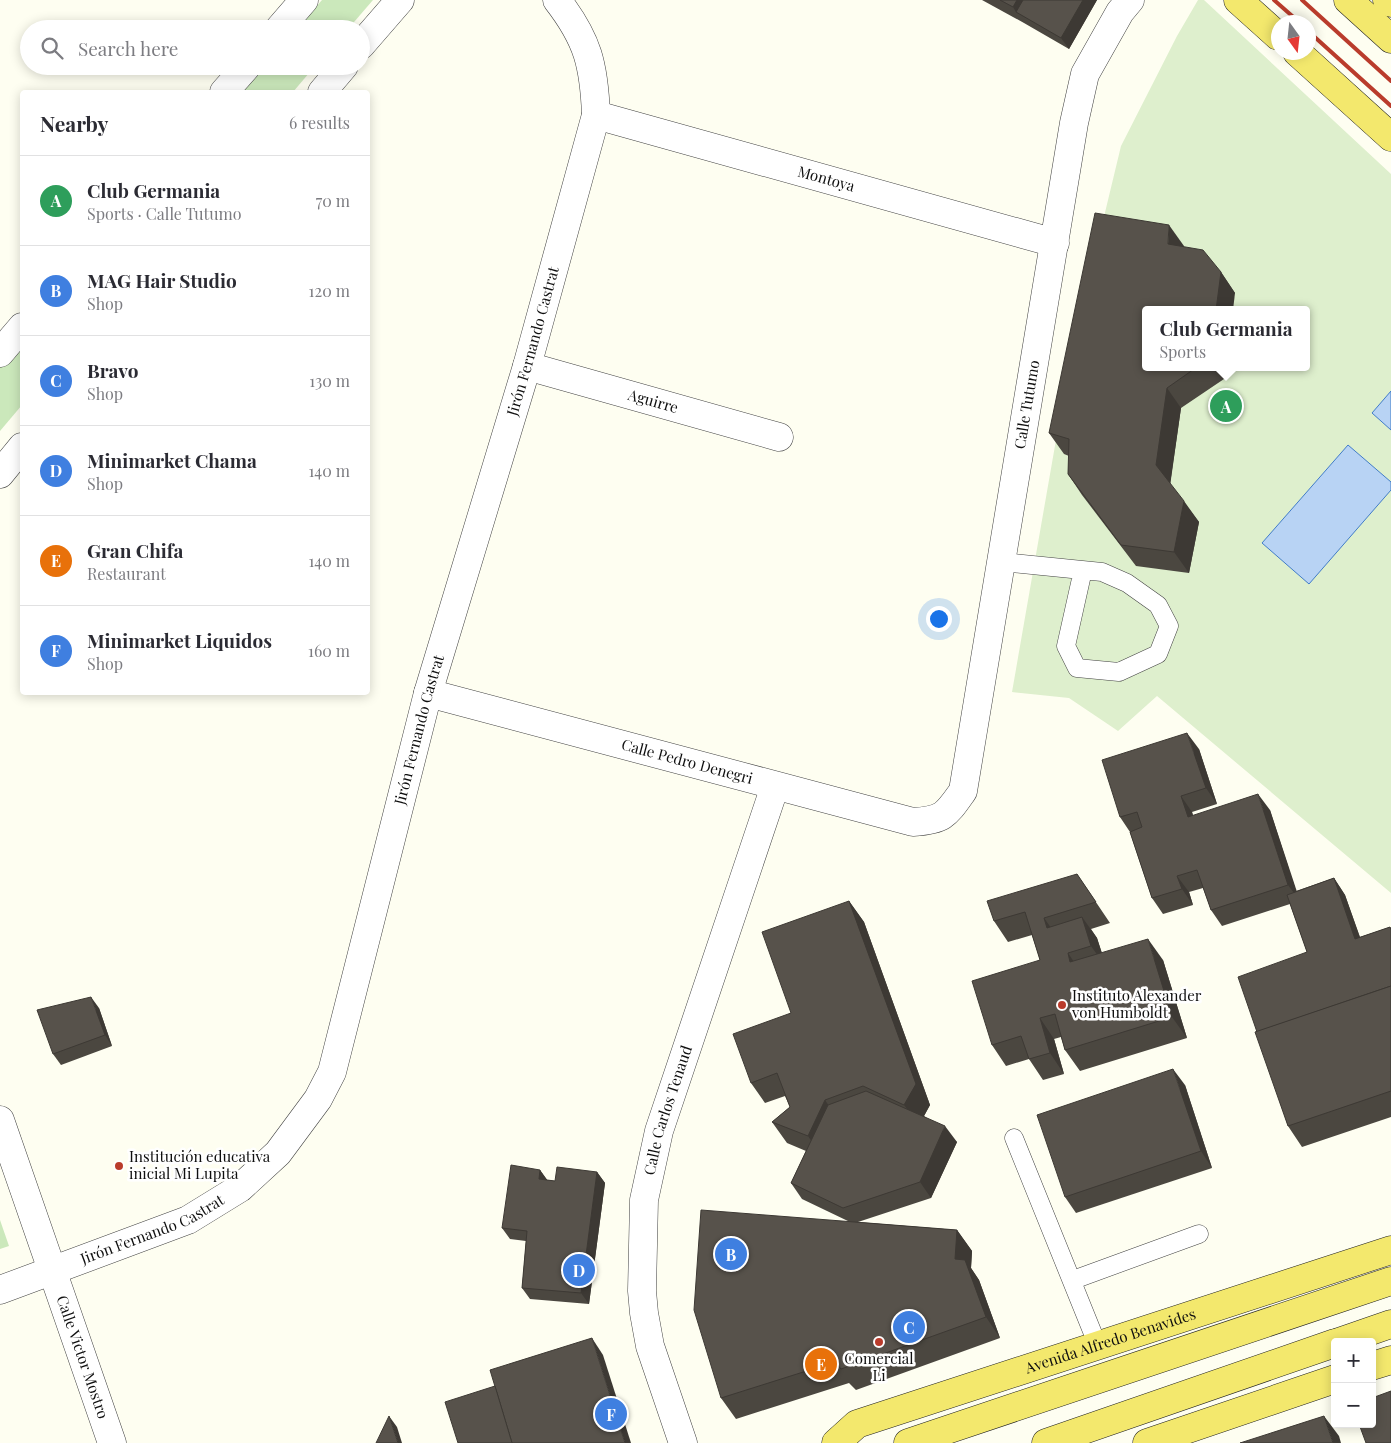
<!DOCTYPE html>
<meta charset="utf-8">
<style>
:root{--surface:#fff;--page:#f2f2f3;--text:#2b2b33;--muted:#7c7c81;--line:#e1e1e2;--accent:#ba3c2c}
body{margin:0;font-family:"Playfair Display",serif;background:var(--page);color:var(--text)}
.controls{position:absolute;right:15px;bottom:15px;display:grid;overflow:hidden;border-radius:5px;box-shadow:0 2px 12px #0003}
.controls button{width:45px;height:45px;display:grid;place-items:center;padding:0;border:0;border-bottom:1px solid var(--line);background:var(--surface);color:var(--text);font:25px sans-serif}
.compass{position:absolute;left:1271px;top:15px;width:45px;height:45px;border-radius:50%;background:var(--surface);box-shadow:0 2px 12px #0003;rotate:165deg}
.you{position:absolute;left:938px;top:618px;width:18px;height:18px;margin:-12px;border:4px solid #fff;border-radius:50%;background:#1a73e8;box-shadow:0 0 0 8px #1a73e833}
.badge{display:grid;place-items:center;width:32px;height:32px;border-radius:50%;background:var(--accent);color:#fff;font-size:16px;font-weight:700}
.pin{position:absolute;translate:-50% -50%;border:2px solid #fff;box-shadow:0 1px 5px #0006}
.popup{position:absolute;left:1142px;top:306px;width:168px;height:65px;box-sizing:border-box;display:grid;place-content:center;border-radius:5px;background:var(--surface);filter:drop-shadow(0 1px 4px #0005);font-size:16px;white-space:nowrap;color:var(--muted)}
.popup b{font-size:19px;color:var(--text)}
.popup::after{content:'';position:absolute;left:50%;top:100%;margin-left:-10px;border:10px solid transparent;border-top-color:var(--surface)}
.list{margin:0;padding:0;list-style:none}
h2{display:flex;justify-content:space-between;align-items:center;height:65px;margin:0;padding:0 20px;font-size:21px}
h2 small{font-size:16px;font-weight:400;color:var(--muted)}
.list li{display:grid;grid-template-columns:32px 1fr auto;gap:15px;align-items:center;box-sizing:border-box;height:90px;padding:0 20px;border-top:1px solid var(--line)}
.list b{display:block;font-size:19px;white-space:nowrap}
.list p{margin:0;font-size:16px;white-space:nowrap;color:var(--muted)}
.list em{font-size:16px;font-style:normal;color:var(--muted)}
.icon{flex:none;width:28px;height:28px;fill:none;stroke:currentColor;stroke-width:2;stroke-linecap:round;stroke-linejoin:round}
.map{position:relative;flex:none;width:1391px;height:1443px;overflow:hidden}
.search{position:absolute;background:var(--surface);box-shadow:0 2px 12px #0003;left:20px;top:20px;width:350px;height:55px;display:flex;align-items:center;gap:12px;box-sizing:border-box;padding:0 18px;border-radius:28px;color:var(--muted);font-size:19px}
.panel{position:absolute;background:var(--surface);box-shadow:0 2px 12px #0003;left:20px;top:90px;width:350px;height:605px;border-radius:5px}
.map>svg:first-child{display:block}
.green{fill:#cbe8bb}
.pitch{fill:#deefcd;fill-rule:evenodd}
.water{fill:#b8d3f4;stroke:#417cc8}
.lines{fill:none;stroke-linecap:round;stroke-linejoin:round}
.service-casing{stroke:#424242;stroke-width:19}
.minor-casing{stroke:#424242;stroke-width:29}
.tertiary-casing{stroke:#424242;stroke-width:29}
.primary-casing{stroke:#202020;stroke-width:29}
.service{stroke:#fff;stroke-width:18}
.minor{stroke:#fff;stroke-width:28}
.tertiary{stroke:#fff;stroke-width:28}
.primary{stroke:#f3e86d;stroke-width:28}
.rail{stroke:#ba3c2c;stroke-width:4}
.wall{fill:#4b4740}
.shaded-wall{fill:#3d3934}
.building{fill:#57524b;stroke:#3d3934}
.poi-dot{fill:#ba3c2c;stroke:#fff;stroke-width:2}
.labels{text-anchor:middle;stroke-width:5;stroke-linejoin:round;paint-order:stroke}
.street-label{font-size:15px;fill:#0f0f0f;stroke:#fff}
.poi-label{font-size:15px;fill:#0f0f0f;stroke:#fff;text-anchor:start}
</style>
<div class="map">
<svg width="1391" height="1443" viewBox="0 0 1391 1443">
<rect width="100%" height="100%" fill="#fefef1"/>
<g class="green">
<path d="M 322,0 L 373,0 L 348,29 L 297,29 Z"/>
<path d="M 264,66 L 315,66 L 293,92 L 241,92 Z"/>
<path d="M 22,339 L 22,405 L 0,431 L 0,365 Z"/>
<path d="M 0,1220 L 9,1246 L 0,1249 Z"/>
</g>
<path class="pitch" d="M 1198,0 L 1204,0 L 1391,174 L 1391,893 L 1157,696 L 1118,731 L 1069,698 L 1012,692 L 1071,354 L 1121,146 L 1177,36 ZM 1146,310 L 1306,310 L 1306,367 L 1146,367 Z"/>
<g class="water">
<path d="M 1391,391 L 1391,430 L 1372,413 Z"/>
<path d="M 1348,445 L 1391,482 L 1391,490 L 1309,584 L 1262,543 Z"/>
</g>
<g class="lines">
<defs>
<g id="service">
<path d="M 1002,562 L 1102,572 L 1127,583 L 1158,605 L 1169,626 L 1158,654 L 1119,672 L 1077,668 L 1066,646 L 1083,570"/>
<path d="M 1014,1138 L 1098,1346"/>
<path d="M 1073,1280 L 1199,1234"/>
</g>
<g id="minor">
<path id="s1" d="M 596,115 L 1055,243"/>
<path id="s2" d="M 527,366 L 779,437"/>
<path id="s3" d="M 428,693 L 913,822 C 944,820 946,815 963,791 L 1074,123 L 1085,74 L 1120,12 L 1130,0"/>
<path id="s4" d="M 0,1120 L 112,1443"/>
<path id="s5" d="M 0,1290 L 188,1220 L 240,1188 L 278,1153 L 318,1099 L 332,1072 L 428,693 L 527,366 L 596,115 C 594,65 588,40 557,0"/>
<path id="s6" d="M 683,1443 L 650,1346 L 644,1313 L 642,1291 L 644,1200 L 659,1131 L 775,786"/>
</g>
<g id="tertiary">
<path d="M 279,29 L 304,0"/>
<path d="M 361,45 L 400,0"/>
<path d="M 224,92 L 247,66"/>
<path d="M 322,92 L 344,66"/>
<path d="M 0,353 L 22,327"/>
<path d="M 0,474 L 22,447"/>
</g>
<g id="primary">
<path d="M 1238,0 L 1278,36"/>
<path d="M 1348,0 L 1391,39"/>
<path d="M 1387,0 L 1391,3"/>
<path d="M 1297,52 L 1391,137"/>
<path d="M 1339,1342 L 1391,1324"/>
<path d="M 1372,1366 L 1391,1360"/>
<path id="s7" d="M 836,1443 L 857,1424 L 1391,1250"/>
<path d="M 908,1443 L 1391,1281"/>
<path d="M 1046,1443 L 1335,1343"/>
<path d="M 1147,1443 L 1335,1379"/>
</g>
</defs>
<use href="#service" class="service-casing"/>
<use href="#minor" class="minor-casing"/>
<use href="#tertiary" class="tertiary-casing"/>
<use href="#primary" class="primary-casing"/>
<use href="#service" class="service"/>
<use href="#minor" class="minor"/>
<use href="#tertiary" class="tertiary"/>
<use href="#primary" class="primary"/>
<g class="rail">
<path d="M 1274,0 L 1299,22"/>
<path d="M 1302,0 L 1391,81"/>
<path d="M 1308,31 L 1391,106"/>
</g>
</g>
<g class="wall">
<path d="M 982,0 L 1097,0 L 1069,49 L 1024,23 Z"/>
<path d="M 1184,246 L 1184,247 L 1221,272 L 1235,293 L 1146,367 L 1226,367 L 1224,379 L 1181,408 L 1170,484 L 1199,522 L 1189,573 L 1136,566 L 1082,495 L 1068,474 L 1069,456 L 1064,454 L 1049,433 Z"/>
<path d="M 1199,749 L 1217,804 L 1192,812 L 1193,816 L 1270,810 L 1296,891 L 1334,878 L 1345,895 L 1360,937 L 1390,927 L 1391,928 L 1391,1117 L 1302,1147 L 1288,1126 L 1257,1032 L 1307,952 L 1290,904 L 1222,926 L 1211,910 L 1203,888 L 1189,892 L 1193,905 L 1163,914 L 1152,898 L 1130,832 L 1120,817 Z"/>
<path d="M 1077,874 L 1110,923 L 1091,929 L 1097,938 L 1102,953 L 1163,960 L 1187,1038 L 1080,1071 L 1065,1050 L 1061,1037 L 1054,1039 L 1064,1074 L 1043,1080 L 1029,1059 L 1006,1066 L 992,1045 L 1040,960 L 1032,935 L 1008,942 L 994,921 Z"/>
<path d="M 849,901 L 864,922 L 930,1105 L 924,1116 L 957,1142 L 931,1198 L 858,1222 L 957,1230 L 972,1251 L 971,1268 L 979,1280 L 1000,1338 L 856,1390 L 849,1383 L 736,1419 L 721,1398 L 850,1222 L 802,1199 L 791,1183 L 806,1151 L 787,1143 L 772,1122 L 790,1107 L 785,1096 L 765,1103 L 751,1083 L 791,1013 Z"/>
<path d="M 99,1008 L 112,1046 L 61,1065 L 53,1054 Z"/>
<path d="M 1185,1085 L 1212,1168 L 1076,1213 L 1065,1197 Z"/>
<path d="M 540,1170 L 547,1180 L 555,1181 L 597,1172 L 605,1183 L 589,1304 L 530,1299 L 522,1288 L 526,1241 L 510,1239 L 502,1228 Z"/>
</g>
<g class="shaded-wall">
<path d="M 1017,0 L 1037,0 L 1016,12 L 1013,7 Z"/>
<path d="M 1083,0 L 1097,0 L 1069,49 L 1061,38 Z"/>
<path d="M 1169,225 L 1184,246 L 1182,265 L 1168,244 Z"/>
<path d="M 1221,272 L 1235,293 L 1233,310 L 1216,310 Z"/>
<path d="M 1216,367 L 1226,367 L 1224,379 Z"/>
<path d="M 1167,388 L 1181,408 L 1170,486 L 1156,465 Z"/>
<path d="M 1184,501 L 1199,522 L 1189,573 L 1174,552 Z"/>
<path d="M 1187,733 L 1199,749 L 1217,804 L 1206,788 Z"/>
<path d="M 1258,794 L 1270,810 L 1300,901 L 1288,885 Z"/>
<path d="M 1181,796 L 1192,812 L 1199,834 L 1188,817 Z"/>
<path d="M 1177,876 L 1189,892 L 1193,905 L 1182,889 Z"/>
<path d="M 1334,878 L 1345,895 L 1366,955 L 1355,939 Z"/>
<path d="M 849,901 L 864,922 L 930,1105 L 919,1125 L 904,1105 Z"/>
<path d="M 1082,917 L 1097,938 L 1106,967 L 1091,946 Z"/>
<path d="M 1044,918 L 1059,939 L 1047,928 Z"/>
<path d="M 1148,939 L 1163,960 L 1187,1038 L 1172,1017 Z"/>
<path d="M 1068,953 L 1082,974 L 1070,962 Z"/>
<path d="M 91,997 L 99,1008 L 112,1046 L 105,1035 Z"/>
<path d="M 1040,1018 L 1054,1039 L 1064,1074 L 1050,1053 Z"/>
<path d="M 1173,1069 L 1185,1085 L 1212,1168 L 1201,1151 Z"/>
<path d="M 825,1100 L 839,1121 L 822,1157 L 808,1136 Z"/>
<path d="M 945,1126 L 957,1142 L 931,1198 L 920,1182 Z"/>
<path d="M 540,1170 L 548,1181 L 539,1179 Z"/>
<path d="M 597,1172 L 605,1183 L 589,1304 L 581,1293 Z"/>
<path d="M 957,1230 L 972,1251 L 971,1268 L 979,1280 L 1000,1338 L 986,1317 L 955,1259 Z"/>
<path d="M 592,1338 L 603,1355 L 631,1443 L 625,1443 Z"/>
<path d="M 389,1416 L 397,1427 L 402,1443 L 398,1443 Z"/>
<path d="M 1324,1416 L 1339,1436 L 1341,1443 L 1333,1443 Z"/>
</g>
<g class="building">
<path d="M 1000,0 L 1017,0 L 1013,7 Z"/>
<path d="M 1023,0 L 1083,0 L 1061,38 L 1016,12 Z"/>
<path d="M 1095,213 L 1169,225 L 1168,244 L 1203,250 L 1221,272 L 1216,310 L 1146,310 L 1146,367 L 1197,367 L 1167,388 L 1156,465 L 1184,501 L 1174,552 L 1121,545 L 1068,474 L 1069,439 L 1049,433 Z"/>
<path d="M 1187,733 L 1206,788 L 1181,796 L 1188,817 L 1258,794 L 1288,885 L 1211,910 L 1197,870 L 1177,876 L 1182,889 L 1152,898 L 1130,832 L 1142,827 L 1137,812 L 1120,817 L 1102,760 Z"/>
<path d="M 1077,874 L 1096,902 L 1044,918 L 1047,928 L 1082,917 L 1091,946 L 1068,953 L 1070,962 L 1148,939 L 1172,1017 L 1065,1050 L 1055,1014 L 1040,1018 L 1050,1053 L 1029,1059 L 1021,1036 L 992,1045 L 972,981 L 1040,960 L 1025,912 L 994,921 L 987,901 Z"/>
<path d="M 1334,878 L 1355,939 L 1390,927 L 1391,930 L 1391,986 L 1257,1032 L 1238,977 L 1307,952 L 1287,895 Z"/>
<path d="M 849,901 L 916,1084 L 904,1105 L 863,1086 L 825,1100 L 808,1136 L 772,1122 L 790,1107 L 777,1073 L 751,1083 L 733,1034 L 791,1013 L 762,932 Z"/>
<path d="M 1391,986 L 1391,1091 L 1288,1126 L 1255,1032 Z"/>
<path d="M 91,997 L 105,1035 L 53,1054 L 37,1010 Z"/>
<path d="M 1173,1069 L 1201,1151 L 1065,1197 L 1037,1115 Z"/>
<path d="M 866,1091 L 945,1126 L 920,1182 L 843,1208 L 791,1183 L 828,1105 Z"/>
<path d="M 511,1165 L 540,1170 L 539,1179 L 555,1181 L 557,1167 L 597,1172 L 581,1293 L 522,1288 L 527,1231 L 502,1228 Z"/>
<path d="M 701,1210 L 957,1230 L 955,1259 L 965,1260 L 986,1317 L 841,1369 L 835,1362 L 721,1398 L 694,1310 Z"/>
<path d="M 592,1338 L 625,1443 L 512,1443 L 490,1370 Z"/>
<path d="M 495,1386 L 512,1443 L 458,1443 L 445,1402 Z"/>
<path d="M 1391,1391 L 1391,1443 L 1366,1443 L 1359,1424 L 1372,1424 L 1372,1398 Z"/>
<path d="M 389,1416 L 398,1443 L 376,1443 Z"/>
<path d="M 1324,1416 L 1333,1443 L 1240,1443 Z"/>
</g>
<g class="poi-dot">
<circle cx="1062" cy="1005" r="5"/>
<circle cx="119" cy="1166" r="5"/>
<circle cx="879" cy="1342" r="5"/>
</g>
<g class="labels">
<g class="street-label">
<text dy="5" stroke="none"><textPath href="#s1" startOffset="239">Montoya</textPath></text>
<text dy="5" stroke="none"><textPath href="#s5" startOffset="1169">Jirón Fernando Castrat</textPath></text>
<text dy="5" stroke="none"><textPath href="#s2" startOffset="131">Aguirre</textPath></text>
<text dy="5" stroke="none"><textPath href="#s3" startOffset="956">Calle Tutumo</textPath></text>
<text dy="5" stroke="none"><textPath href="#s5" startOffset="764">Jirón Fernando Castrat</textPath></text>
<text dy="5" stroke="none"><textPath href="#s3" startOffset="268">Calle Pedro Denegri</textPath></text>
<text dy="5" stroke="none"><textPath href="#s6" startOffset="342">Calle Carlos Tenaud</textPath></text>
<text dy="5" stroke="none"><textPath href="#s5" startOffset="164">Jirón Fernando Castrat</textPath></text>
<text dy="5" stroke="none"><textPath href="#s7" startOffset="295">Avenida Alfredo Benavides</textPath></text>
<text dy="5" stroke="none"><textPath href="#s4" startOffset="251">Calle Victor Mostro</textPath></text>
</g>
<g class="poi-label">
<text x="1072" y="1001">Instituto Alexander<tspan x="1072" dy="17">von Humboldt</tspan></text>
<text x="129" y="1162">Institución educativa<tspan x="129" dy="17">inicial Mi Lupita</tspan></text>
<text x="879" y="1364" text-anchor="middle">Comercial<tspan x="879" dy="17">Li</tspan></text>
</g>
</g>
</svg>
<div class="controls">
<button>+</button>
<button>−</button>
</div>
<svg class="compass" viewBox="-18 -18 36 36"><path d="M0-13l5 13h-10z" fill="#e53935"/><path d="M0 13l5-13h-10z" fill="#7c7c81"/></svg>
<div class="you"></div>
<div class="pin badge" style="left:1226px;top:406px;background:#2e9e5b">A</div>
<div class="popup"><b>Club Germania</b>Sports</div>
<div class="pin badge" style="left:731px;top:1254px;background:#3f7fe0">B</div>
<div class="pin badge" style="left:909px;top:1327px;background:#3f7fe0">C</div>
<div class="pin badge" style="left:579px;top:1270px;background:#3f7fe0">D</div>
<div class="pin badge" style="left:821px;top:1364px;background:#e8710a">E</div>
<div class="pin badge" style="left:611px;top:1414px;background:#3f7fe0">F</div>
<div class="search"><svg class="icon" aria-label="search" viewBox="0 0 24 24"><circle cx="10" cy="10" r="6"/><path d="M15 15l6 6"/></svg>Search here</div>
<section class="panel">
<h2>Nearby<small>6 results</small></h2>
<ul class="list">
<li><span class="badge" style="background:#2e9e5b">A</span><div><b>Club Germania</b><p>Sports · Calle Tutumo</p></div><em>70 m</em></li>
<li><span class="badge" style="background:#3f7fe0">B</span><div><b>MAG Hair Studio</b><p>Shop</p></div><em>120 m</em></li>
<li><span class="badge" style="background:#3f7fe0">C</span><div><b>Bravo</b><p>Shop</p></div><em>130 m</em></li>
<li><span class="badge" style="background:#3f7fe0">D</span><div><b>Minimarket Chama</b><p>Shop</p></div><em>140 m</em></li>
<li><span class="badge" style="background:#e8710a">E</span><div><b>Gran Chifa</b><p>Restaurant</p></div><em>140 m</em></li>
<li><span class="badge" style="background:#3f7fe0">F</span><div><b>Minimarket Liquidos</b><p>Shop</p></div><em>160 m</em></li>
</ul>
</section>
</div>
